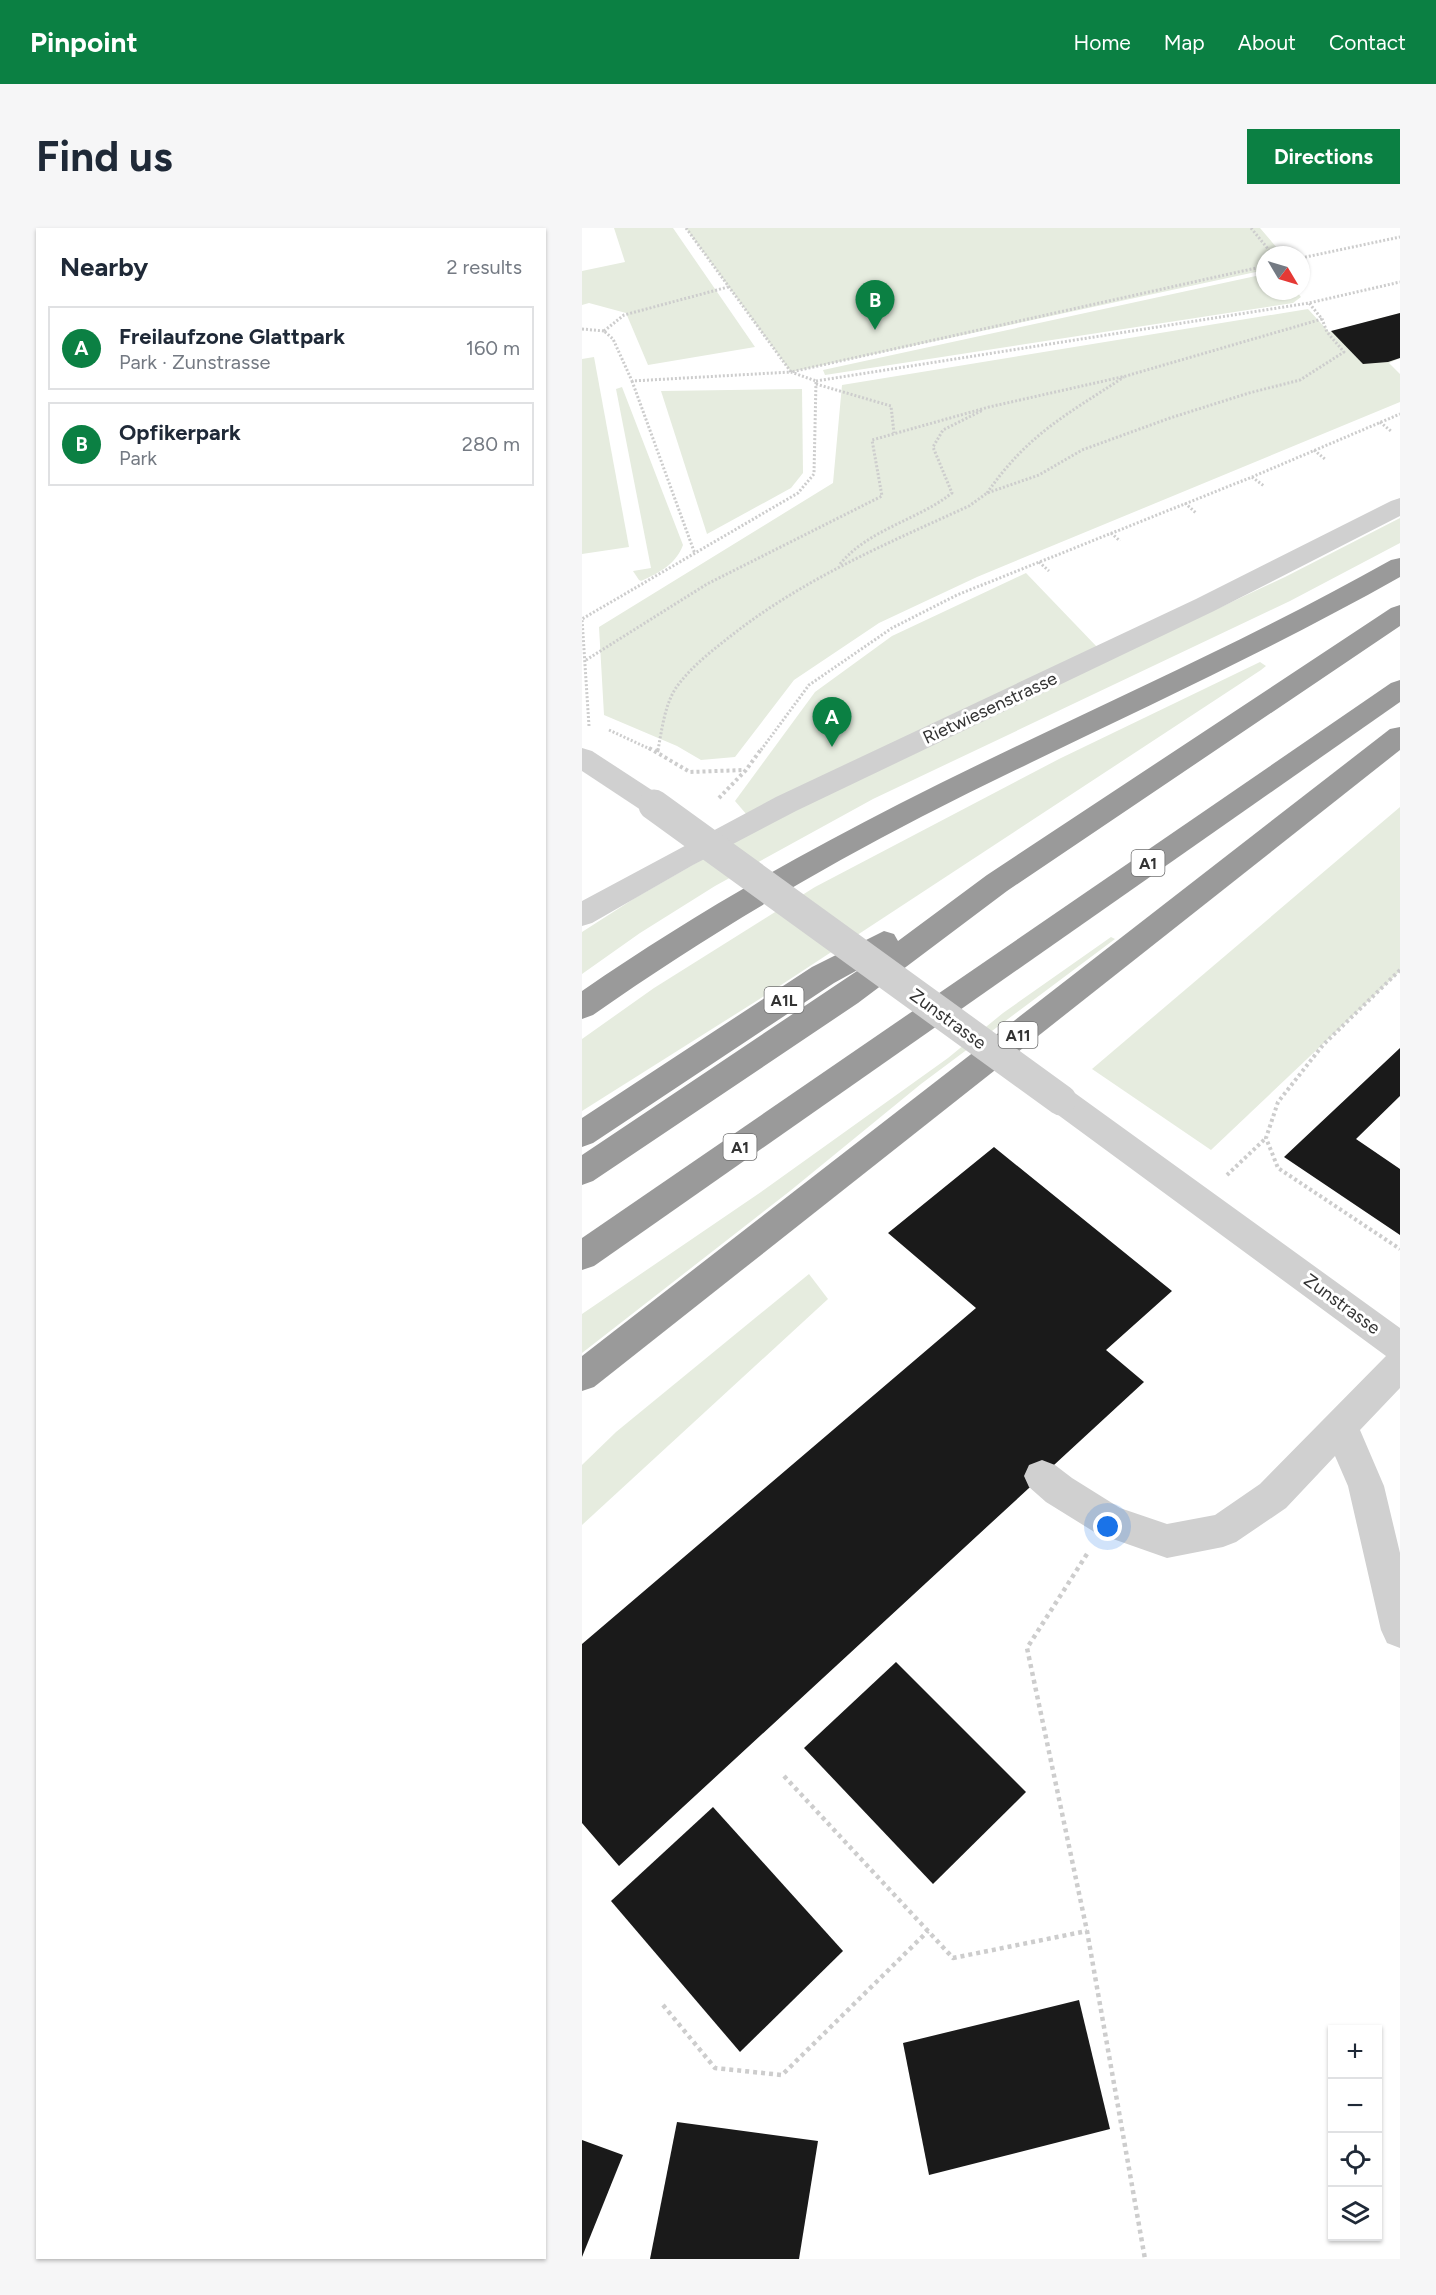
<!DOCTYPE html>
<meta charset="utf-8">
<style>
:root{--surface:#fff;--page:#f6f6f7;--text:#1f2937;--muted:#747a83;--line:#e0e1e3;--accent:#0b8043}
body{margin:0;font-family:Figtree,sans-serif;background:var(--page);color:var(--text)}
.controls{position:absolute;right:18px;bottom:18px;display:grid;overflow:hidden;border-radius:0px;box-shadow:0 2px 4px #0004}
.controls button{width:54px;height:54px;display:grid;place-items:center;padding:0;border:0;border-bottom:2px solid var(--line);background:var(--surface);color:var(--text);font:30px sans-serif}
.compass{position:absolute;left:674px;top:18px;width:54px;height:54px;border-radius:50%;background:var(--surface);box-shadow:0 2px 4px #0004;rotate:128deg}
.you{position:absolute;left:526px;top:1299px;width:21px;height:21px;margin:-15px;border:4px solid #fff;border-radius:50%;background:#1a73e8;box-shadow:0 0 0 9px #1a73e833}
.badge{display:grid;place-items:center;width:39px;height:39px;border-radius:50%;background:var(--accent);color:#fff;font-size:20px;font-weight:700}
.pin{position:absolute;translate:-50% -50px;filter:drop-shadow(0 2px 3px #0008)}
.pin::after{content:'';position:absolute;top:32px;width:21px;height:18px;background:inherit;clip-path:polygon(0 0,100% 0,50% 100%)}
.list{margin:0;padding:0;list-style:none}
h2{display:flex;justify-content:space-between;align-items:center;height:78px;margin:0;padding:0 24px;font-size:26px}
h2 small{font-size:20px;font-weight:400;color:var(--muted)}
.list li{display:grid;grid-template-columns:39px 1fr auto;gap:18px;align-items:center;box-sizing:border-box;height:84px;margin:0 12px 12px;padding:0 12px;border:2px solid var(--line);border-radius:0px}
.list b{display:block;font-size:22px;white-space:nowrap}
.list p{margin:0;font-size:20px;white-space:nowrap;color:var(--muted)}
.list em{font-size:20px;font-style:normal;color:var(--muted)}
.icon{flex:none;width:33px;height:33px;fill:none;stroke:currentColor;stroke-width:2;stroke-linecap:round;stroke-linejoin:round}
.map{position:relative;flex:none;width:818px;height:2031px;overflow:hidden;border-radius:0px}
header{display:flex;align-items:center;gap:36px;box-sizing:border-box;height:84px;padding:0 30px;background:var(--accent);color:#fff}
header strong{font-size:28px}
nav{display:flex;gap:33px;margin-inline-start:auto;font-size:21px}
.intro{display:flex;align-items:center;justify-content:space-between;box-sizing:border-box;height:144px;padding:0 36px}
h1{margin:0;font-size:42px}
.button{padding:15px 27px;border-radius:0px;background:var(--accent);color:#fff;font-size:21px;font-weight:700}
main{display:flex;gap:36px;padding:0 36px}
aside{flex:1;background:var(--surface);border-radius:0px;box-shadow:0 2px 4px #0004}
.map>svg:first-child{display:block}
.green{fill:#e6ecdf}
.building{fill:#1a1a1a}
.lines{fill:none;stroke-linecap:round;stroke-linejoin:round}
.path-far2{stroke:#cdcdcd;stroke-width:3;stroke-dasharray:2 2;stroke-linecap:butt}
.path-far1{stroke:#cdcdcd;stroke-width:4;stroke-dasharray:3 3;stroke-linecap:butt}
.path{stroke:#cdcdcd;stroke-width:4.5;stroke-dasharray:4 4;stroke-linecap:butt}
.minor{fill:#d0d0d0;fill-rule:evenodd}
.highway{fill:#9a9a9a;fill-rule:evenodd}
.minor-bridge{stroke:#d0d0d0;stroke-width:31}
.labels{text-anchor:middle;stroke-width:6;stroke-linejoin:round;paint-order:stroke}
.shield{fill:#fff;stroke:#707070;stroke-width:1.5}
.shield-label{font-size:16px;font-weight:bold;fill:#333}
.street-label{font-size:18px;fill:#333;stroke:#fff}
</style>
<header>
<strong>Pinpoint</strong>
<nav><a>Home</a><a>Map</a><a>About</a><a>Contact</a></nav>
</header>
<div class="intro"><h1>Find us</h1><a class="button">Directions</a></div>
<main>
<aside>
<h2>Nearby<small>2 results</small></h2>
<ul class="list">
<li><span class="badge">A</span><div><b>Freilaufzone Glattpark</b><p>Park · Zunstrasse</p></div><em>160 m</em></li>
<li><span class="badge">B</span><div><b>Opfikerpark</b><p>Park</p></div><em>280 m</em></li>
</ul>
</aside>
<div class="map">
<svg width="818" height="2031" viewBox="0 0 818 2031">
<rect width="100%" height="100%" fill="#fff"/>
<g class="green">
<path d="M 32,0 L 91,0 L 173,119 L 66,137 L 44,85 L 7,75 L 0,77 L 0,43 L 43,34 Z"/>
<path d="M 104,0 L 678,0 L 701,27 L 683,27 L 683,42 L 209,144 Z"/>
<path d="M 683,46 L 683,63 L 714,63 L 719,69 L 711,75 L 243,147 L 241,142 Z"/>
<path d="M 726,81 L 747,104 L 818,85 L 818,130 L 807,135 L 818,146 L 818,174 L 395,349 L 297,395 L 212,452 L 153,529 L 119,532 L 95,518 L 22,487 L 17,399 L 251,255 L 260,157 Z"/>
<path d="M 12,129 L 47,319 L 0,326 L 0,131 Z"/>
<path d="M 40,159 L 101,317 C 94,336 77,345 59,353 L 57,352 L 51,343 L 69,340 L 34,161 Z"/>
<path d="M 220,161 L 221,245 L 209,260 L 125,306 L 79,163 Z"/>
<path d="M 818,290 L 818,315 L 708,373 L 291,571 L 133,658 L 58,705 L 0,746 L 0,704 L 53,670 L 163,607 L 307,535 L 703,349 Z"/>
<path d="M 444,345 L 516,420 L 165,587 L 153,573 L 233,464 L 310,408 Z"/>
<path d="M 678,434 L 684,438 L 679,442 L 176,772 L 0,883 L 0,811 L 72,760 L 233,659 L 477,531 Z"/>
<path d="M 818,579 L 818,743 L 629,922 L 510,841 Z"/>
<path d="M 529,709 L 533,711 L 339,856 L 208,963 L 0,1125 L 0,1086 L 179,964 L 366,830 L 421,785 Z"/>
<path d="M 227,1046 L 246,1071 L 0,1297 L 0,1237 L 34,1204 Z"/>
</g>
<g class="building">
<path d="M 818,85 L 818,130 L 806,134 L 781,136 L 749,103 Z"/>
<path d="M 818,820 L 818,868 L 774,911 L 818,941 L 818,1007 L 702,929 Z"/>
<path d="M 412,919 L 590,1063 L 524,1122 L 562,1154 L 37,1638 L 0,1595 L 0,1416 L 394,1080 L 306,1005 Z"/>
<path d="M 314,1434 L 444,1564 L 351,1656 L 222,1520 Z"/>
<path d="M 131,1579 L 261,1723 L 158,1824 L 29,1673 Z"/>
<path d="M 497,1772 L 528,1901 L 347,1947 L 321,1815 Z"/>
<path d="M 95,1894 L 236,1913 L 217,2031 L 68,2031 Z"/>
<path d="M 0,1912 L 41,1927 L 0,2029 Z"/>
</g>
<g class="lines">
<g class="path-far2">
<path d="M 104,0 L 209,144 L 683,38"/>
<path d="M 669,0 L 691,27"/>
<path d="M 719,30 L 818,9"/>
<path d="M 0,101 L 22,103"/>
<path d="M 22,103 L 42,87 L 146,59"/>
<path d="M 50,153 L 113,326"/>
<path d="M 234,153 L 727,75 L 818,54"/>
<path d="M 234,156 L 309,178 L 312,205"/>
<path d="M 798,194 L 810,204"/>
<path d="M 732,222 L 744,232"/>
<path d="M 670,249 L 682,258"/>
<path d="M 405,265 C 446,206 484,187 542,149"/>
<path d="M 603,275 L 614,285"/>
<path d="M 529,305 L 538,313"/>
<path d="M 457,334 L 467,343"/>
<path d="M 258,336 C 287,301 336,292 370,265 L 351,219 L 361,202 L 401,182"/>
<path d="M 4,432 L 125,356 L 300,268 L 290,212 L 407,179 L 544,148 L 740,91 L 727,75"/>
<path d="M 7,498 L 0,391 L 216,265 L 232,246 L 234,153 L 209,144 L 50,153 L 31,111 L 22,103"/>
<path d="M 27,502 L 70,522"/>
<path d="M 76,522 C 80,501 83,474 96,457 C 111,437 131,422 150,407 C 223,350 304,316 387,278 L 405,265 L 457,247 L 500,222 L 588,190 L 667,165 L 718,152 L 762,124 L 745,104 L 740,91"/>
<path d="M 179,522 L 227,457 L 310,400 L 375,367 L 670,249 L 818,186"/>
</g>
<g class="path-far1">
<path d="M 67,520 L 108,544 L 162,542"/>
<path d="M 75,524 L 76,520"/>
<path d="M 137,570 L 164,542 L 180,520"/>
<path d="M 818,742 L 741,817 L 696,874 L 684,910 L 696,940 L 818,1021"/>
<path d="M 645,947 L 684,910"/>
</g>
<g class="path">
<path d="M 505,1326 L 445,1420 L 505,1703 L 563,2031"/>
<path d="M 202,1548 L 371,1730 L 505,1703"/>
<path d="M 81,1777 L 133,1840 L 200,1847 L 346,1703"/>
</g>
<g class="minor">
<path d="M 818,270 L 818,288 L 632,383 L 214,583 L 111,637 L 10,695 L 0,698 L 0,673 L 194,569 L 614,371 L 809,273 Z"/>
<path d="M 0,520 L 10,523 L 82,570 L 86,577 L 82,584 L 72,587 L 62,584 L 0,543 Z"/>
<path d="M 479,859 L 490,863 L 818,1100 L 818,1160 L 778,1202 L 802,1258 L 818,1325 L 818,1420 L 805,1415 L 799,1402 L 766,1258 L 753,1228 L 704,1280 L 654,1314 L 641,1319 L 585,1330 L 514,1305 L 464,1274 L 447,1259 L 442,1248 L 447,1237 L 460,1232 L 473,1237 L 490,1250 L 538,1280 L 585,1296 L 633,1287 L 678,1256 L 804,1128 L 468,881 L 463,872 L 468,863 Z"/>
</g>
<g class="highway">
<path d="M 818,330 L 818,349 C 662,437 498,508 339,589 C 225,648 116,713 11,787 L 0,791 L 0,763 C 101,693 207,632 317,576 C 480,493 649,422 809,332 Z"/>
<path d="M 818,377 L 818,398 L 425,663 L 276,775 L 11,953 L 0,957 L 0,927 L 281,739 L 252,755 L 11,915 L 0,919 L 0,890 L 230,739 L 302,703 L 312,706 L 316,713 L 405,647 L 809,380 Z"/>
<path d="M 818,452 L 818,474 L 12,1038 L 0,1042 L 0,1010 L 809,455 Z"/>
<path d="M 818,499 L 818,522 L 12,1159 L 0,1163 L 0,1128 L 808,501 Z"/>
</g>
<path class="minor-bridge" d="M 72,577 L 479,872"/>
</g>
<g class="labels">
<g class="shield">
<rect x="549.5" y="622" width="33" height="26" rx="4.5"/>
<rect x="182.5" y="759" width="39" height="26" rx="4.5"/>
<rect x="416.5" y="794" width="39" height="26" rx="4.5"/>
<rect x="141.5" y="906" width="33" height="26" rx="4.5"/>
</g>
<g class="shield-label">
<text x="566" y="641">A1</text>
<text x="202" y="778">A1L</text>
<text x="436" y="813">A11</text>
<text x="158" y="925">A1</text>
</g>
<g class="street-label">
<text transform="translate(408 480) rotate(-25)" y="6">Rietwiesenstrasse</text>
<text transform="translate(366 791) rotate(36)" y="6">Zunstrasse</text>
<text transform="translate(760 1076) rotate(36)" y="6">Zunstrasse</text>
</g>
</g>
</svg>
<div class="controls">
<button>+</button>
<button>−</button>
<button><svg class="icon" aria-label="locate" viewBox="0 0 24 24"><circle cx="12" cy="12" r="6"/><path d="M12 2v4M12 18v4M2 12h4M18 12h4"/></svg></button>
<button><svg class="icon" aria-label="layers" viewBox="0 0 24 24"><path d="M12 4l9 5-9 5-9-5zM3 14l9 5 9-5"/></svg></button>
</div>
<svg class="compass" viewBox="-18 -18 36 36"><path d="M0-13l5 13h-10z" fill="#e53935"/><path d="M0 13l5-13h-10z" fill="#747a83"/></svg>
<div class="you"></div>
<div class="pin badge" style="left:250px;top:519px">A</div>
<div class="pin badge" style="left:293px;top:102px">B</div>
</div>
</main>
